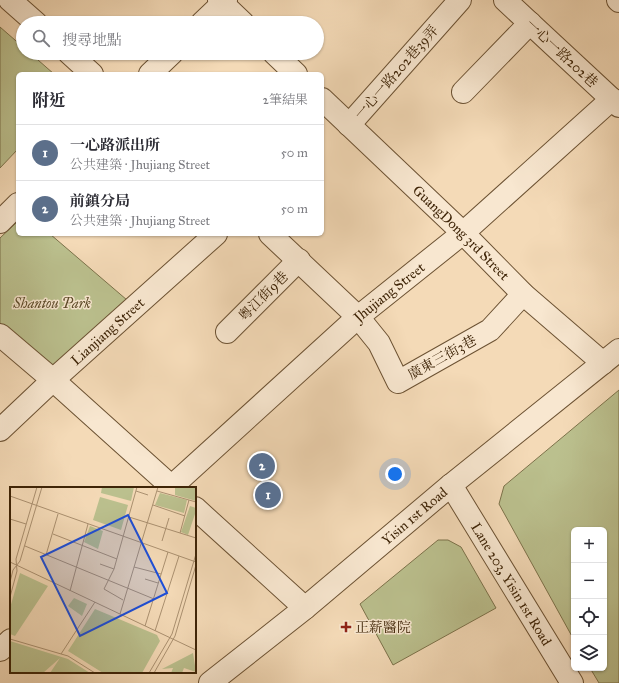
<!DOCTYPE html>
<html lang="zh-TW">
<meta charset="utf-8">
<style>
:root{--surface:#fff;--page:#f2f2f3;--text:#2b2b33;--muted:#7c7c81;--line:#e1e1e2;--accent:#b45309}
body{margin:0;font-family:"IM FELL Great Primer","Noto Serif TC",serif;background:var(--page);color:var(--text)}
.controls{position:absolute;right:12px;bottom:12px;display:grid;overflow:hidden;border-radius:6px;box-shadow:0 1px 3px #0004}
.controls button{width:36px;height:36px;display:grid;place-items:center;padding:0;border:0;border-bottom:1px solid var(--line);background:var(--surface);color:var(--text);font:20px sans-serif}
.you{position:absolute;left:395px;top:474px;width:14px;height:14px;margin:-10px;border:3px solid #fff;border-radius:50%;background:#1a73e8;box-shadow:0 0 0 6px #1a73e833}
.badge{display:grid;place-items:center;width:26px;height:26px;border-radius:50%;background:var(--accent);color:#fff;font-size:13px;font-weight:700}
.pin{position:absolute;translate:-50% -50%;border:2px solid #fff;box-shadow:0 1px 4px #0006}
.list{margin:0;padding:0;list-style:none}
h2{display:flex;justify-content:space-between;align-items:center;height:52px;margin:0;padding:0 16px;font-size:17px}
h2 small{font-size:13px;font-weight:400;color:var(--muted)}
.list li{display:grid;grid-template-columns:26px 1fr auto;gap:12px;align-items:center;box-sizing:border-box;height:56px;padding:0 16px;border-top:1px solid var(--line)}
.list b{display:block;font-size:15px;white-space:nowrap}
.list p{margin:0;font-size:13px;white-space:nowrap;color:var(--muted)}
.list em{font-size:13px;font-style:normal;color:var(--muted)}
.icon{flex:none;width:22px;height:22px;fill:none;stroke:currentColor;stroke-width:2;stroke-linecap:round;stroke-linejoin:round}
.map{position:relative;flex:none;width:619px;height:683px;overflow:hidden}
.search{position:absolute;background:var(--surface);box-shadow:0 1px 3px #0004;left:16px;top:16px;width:308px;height:44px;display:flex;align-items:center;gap:10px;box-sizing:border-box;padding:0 14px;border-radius:22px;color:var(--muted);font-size:15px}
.panel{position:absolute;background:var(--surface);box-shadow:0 1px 3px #0004;left:16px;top:72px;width:308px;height:164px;border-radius:6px}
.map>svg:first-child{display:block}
.green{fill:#bbc08e;stroke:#7c724a}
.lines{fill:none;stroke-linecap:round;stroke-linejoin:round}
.minor-casing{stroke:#6c5233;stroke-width:24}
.minor{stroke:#f8e7d0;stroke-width:22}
.poi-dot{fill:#8f2418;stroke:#f8e7d0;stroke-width:1.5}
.labels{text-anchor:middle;stroke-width:3;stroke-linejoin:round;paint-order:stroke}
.street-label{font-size:14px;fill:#3e2407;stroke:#f8e7d0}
.park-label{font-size:14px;font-style:italic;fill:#5d4b29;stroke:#f8e7d0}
.poi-label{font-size:14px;fill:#3e2407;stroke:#f8e7d0;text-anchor:start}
.inset-road{fill:none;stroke:#ab9171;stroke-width:1}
.view{fill:#1d4ed8;fill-opacity:0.15;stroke:#1d4ed8;stroke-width:2}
.inset-edge{fill:none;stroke:#3e2407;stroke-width:2}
</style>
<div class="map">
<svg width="619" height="683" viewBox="0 0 619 683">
<rect width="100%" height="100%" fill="#f4dab7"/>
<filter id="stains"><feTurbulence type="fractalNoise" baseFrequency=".005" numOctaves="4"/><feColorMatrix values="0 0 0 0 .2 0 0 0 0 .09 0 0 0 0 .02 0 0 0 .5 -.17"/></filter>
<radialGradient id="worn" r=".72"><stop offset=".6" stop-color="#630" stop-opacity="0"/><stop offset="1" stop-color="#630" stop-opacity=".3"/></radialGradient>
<g class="green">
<path d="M 0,27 L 23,47 L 23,53 L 30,53 L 54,74 L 18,74 L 18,149 L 0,168 Z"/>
<path d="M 18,221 L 18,234 L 50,234 L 127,300 L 60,365 L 40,364 L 0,330 L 0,238 Z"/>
<path d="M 619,390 L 619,683 L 599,683 L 590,668 L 604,668 L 604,530 L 574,530 L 574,640 L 499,504 L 504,486 Z"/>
<path d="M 438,540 L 448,540 L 461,547 L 496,608 L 393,665 L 360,604 Z"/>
</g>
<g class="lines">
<defs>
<g id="minor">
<path d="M 10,0 L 36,23"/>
<path d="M 219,0 L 243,23"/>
<path d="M 505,0 L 619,106"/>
<path d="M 618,0 L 619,1"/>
<path d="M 202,23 L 226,0"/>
<path d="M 69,53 L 92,74"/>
<path d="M 274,53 L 296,74"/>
<path d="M 150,74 L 172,53"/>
<path d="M 463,92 L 530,23"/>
<path id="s1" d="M 322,99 L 463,233 L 523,294 L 603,363"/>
<path d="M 349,125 L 460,0"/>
<path d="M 0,222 L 18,204"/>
<path d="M 270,234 L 358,317 L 379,343 L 398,382 L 490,330 L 523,294"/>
<path d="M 227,332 L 299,260"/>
<path d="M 0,335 L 53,380 L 173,488"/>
<path id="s2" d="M 0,430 L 53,380 L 216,234"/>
<path id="s3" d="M 451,485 L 572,683"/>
<path id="s4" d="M 170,488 L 358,317 L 463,233 L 612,99"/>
<path d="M 195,508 L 305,608"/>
<path d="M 0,650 L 11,640"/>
<path id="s5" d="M 210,683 L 305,608 L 451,485 L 619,350"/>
</g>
</defs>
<use href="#minor" class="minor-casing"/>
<use href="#minor" class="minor"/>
</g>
<path class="poi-dot" d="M344 621h4v4h4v4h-4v4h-4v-4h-4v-4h4z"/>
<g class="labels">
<g class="street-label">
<text transform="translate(562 53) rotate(43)" y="5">一心一路202巷</text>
<text transform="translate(396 72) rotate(-49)" y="5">一心一路202巷39弄</text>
<text dy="5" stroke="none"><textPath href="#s1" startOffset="193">GuangDong 3rd Street</textPath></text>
<text dy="5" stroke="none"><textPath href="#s4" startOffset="294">Jhujiang Street</textPath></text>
<text transform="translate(263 296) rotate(-45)" y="5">粵江街9巷</text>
<text dy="5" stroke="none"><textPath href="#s2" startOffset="146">Lianjiang Street</textPath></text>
<text transform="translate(442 357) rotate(-29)" y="5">廣東三街3巷</text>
<text dy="5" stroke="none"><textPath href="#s5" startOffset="264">Yisin 1st Road</textPath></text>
<text dy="5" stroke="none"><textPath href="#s3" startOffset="116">Lane 203, Yisin 1st Road</textPath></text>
</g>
<g class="park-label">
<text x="52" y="308">Shantou Park</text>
</g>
<g class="poi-label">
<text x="355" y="632">正薪醫院</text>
</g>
</g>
<g transform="translate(10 487)">
<rect width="186" height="186" fill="#f4dab7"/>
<path d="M 92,0 L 124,0 L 121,14 L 91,6 ZM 165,0 L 186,0 L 186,14 L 165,8 ZM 150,6 L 177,13 L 174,26 L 145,18 ZM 90,10 L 118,18 L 111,43 L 83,33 ZM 180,19 L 186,21 L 186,24 L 178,48 L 171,45 ZM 80,39 L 93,44 L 88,62 L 74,55 ZM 10,86 L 38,99 L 5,149 L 0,147 L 0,121 ZM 64,111 L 77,117 L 72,129 L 58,119 ZM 85,122 L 147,148 L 150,154 L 132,186 L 93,186 L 58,164 ZM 0,154 L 58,172 L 80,186 L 40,186 L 50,171 L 33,186 L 0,186 ZM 183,166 L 186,185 L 174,181 L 172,186 L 161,186 L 163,181 L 152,182 Z" fill="#bbc08e"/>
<path class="inset-road" d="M 126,4 L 138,8M 147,4 L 186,15M 0,9 L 186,75M 143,18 L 175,29M 119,30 L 186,51M 0,32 L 16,37M 170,46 L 179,13M 43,47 L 107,72M 152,54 L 159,31M 15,59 L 144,112M 36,68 L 48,27M 0,75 L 186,163M 90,77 L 104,82M 124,80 L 151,87M 135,92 L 148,96M 0,95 L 3,83 L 10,74 L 32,0M 60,104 L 78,37M 186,108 L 186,122M 0,110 L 7,84 L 6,72 L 27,0M 113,113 L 94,102 L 104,82 L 127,0M 110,127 L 148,0M 135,139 L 158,65M 145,144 L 169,69M 0,152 L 58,169 L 85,186M 51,167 L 85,115M 139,186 L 162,147 L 186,67M 144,186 L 165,149 L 186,78"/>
<path class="view" d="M 118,28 L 157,106 L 70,149 L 31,70 Z"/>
<rect width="186" height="186" class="inset-edge"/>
</g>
<rect width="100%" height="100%" filter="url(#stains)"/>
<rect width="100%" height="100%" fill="url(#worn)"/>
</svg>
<div class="controls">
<button>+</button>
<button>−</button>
<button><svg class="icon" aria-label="locate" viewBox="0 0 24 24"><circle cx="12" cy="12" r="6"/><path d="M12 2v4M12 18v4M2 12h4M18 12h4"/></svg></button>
<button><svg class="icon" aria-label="layers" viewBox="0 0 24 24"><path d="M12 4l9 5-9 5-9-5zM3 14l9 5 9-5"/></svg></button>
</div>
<div class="you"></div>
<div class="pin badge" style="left:268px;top:495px;background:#5c6f8a">1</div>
<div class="pin badge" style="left:262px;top:466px;background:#5c6f8a">2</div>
<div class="search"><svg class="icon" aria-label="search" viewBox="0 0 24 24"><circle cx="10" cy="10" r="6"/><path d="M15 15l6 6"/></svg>搜尋地點</div>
<section class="panel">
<h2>附近<small>2筆結果</small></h2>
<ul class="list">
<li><span class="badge" style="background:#5c6f8a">1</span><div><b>一心路派出所</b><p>公共建築 · Jhujiang Street</p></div><em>50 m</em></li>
<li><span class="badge" style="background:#5c6f8a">2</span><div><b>前鎮分局</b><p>公共建築 · Jhujiang Street</p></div><em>50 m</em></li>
</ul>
</section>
</div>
